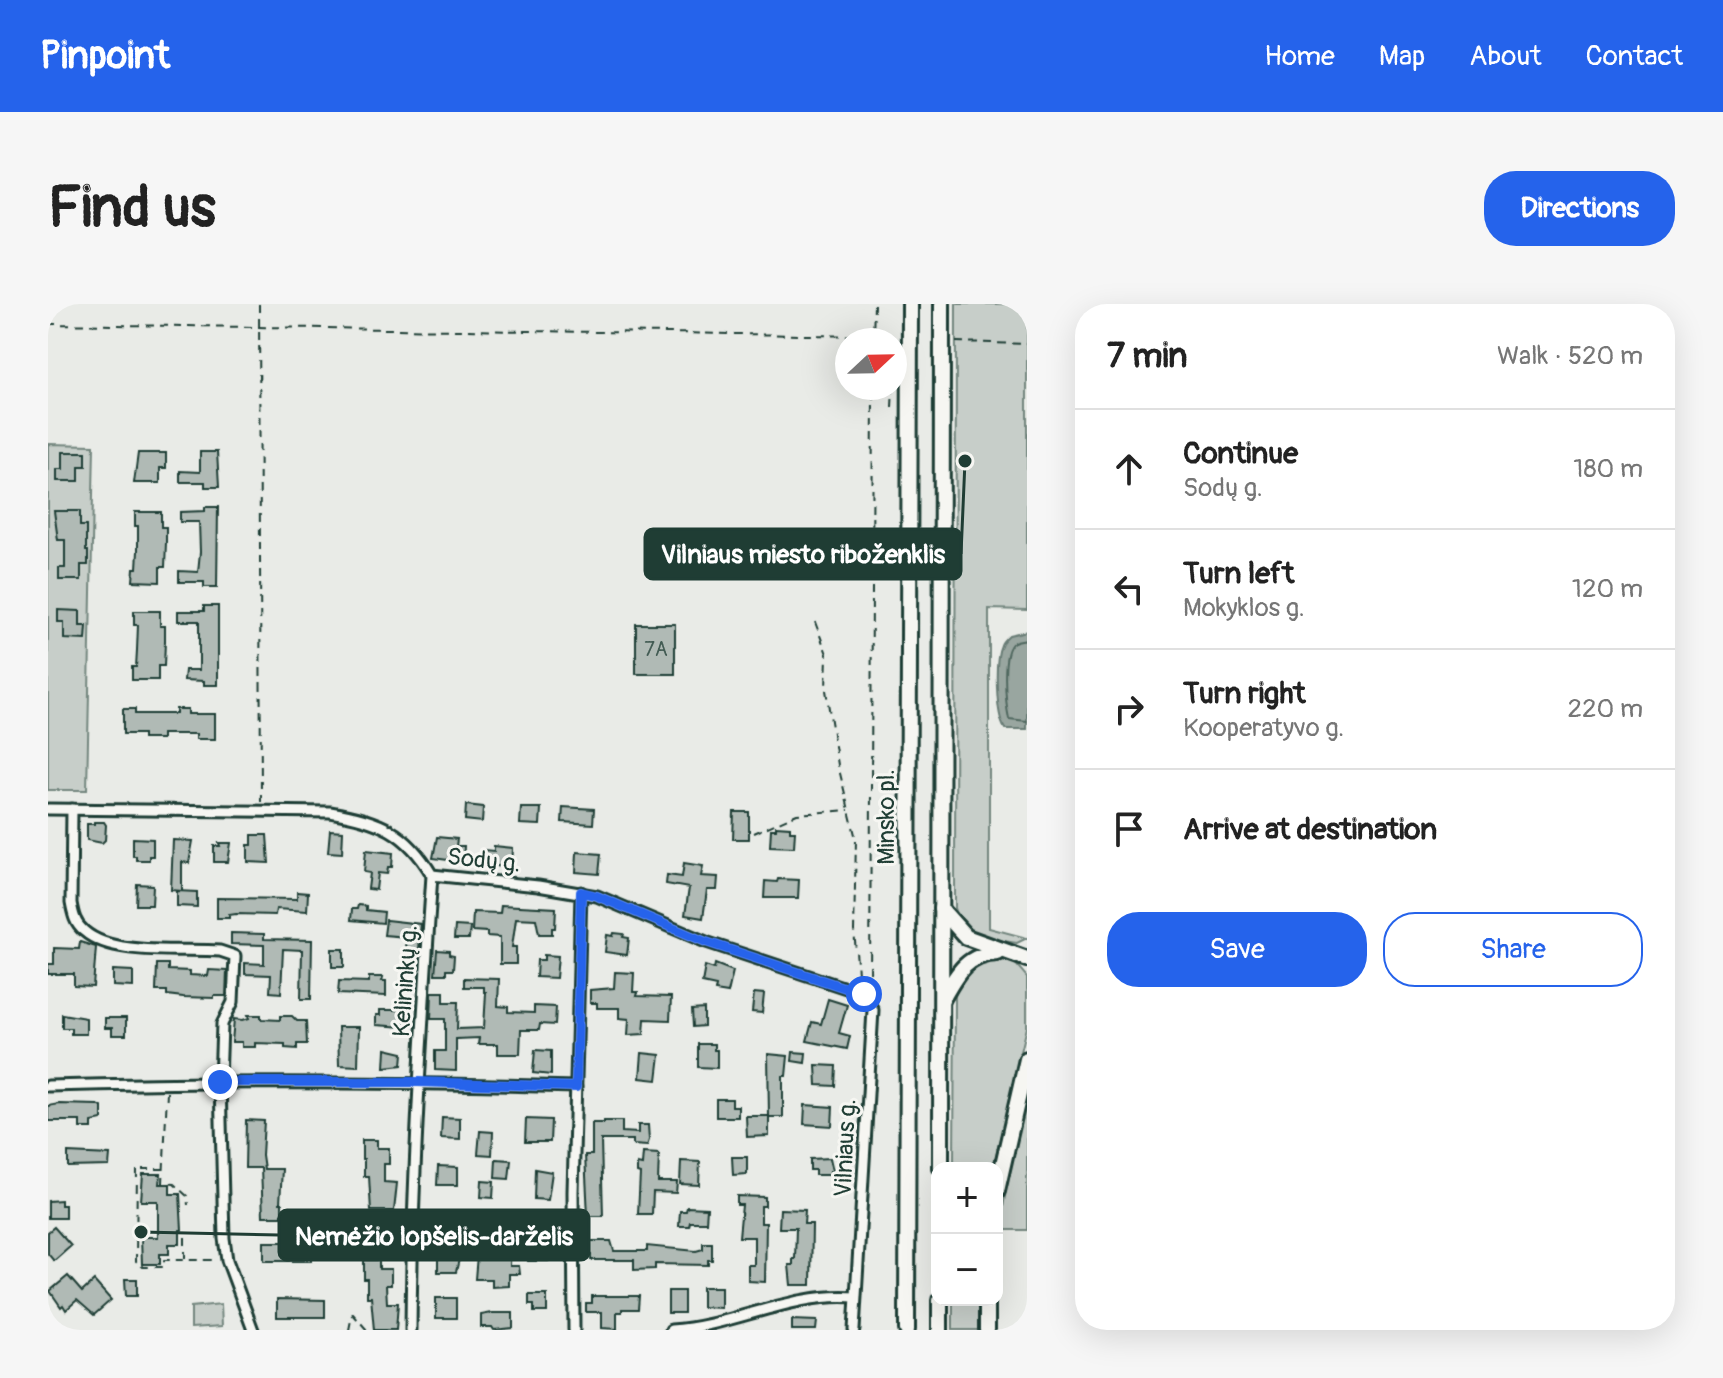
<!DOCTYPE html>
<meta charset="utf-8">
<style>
:root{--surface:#fff;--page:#f6f6f6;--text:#222;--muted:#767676;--line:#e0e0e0;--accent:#2563eb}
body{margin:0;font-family:Pangolin,sans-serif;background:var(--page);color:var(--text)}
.controls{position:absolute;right:24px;bottom:24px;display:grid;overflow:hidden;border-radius:16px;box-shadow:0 8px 32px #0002}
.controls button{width:72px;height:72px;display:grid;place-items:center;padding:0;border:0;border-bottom:2px solid var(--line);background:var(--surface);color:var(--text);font:40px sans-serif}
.compass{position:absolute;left:787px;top:24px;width:72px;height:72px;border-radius:50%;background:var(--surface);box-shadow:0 8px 32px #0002;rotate:68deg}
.stop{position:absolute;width:24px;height:24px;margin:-18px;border:6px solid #2563eb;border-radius:50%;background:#fff}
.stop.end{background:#2563eb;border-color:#fff;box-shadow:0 2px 8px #0008}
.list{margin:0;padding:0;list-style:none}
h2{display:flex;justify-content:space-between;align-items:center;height:104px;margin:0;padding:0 32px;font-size:34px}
h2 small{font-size:26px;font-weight:400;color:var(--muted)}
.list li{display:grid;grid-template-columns:52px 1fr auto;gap:24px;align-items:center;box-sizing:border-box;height:120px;padding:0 32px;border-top:2px solid var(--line)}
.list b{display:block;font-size:30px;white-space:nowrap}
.list p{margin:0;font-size:26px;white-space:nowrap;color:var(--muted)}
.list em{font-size:26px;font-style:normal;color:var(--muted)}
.actions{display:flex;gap:16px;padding:24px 32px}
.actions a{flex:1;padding:18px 0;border:2px solid var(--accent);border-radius:32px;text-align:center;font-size:28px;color:var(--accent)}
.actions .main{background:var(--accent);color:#fff}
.icon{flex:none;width:44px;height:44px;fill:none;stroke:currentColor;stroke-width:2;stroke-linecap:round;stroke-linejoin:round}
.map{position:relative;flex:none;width:979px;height:1026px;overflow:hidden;border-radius:32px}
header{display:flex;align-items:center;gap:48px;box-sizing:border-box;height:112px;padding:0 40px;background:var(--accent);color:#fff}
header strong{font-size:38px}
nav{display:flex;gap:44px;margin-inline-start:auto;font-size:28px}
.intro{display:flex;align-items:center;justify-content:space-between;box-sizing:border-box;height:192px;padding:0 48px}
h1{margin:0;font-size:56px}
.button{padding:20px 36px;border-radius:32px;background:var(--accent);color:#fff;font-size:28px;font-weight:700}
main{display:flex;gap:48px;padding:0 48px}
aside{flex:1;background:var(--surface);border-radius:32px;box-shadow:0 8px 32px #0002}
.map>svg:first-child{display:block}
.green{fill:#c7cec9;stroke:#73867e;stroke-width:2}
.water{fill:#99a6a0;stroke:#687c75;stroke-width:2}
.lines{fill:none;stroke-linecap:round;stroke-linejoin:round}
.shore{stroke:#50675f;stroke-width:2}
.building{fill:#b0bab5;stroke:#1f3d34;stroke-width:2}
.minor-casing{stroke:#1f3d34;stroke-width:15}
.trunk-casing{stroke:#1f3d34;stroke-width:20}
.path{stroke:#1f3d34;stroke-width:2;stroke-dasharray:8 6;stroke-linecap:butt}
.minor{stroke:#f6f6f2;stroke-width:9}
.trunk{stroke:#f6f6f2;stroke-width:14}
.route{stroke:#2563eb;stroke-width:10}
.labels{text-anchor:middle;stroke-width:6;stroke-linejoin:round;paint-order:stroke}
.number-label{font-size:20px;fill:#435c54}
.street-label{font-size:24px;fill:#1f3d34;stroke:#f6f6f2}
.leader{fill:none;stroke:#1f3d34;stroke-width:3}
.callout-dot{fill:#1f3d34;stroke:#f6f6f2;stroke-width:3}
.callout{fill:#1f3d34;stroke:#1f3d34;stroke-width:3}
.callout-label{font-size:26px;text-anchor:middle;font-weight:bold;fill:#fff}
</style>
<header>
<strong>Pinpoint</strong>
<nav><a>Home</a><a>Map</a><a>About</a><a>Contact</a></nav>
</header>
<div class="intro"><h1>Find us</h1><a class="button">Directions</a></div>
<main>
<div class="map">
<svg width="979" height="1026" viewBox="0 0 979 1026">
<rect width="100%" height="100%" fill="#e9ebe7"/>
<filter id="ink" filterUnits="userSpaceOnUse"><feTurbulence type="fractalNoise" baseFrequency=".0125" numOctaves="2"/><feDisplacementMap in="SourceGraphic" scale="16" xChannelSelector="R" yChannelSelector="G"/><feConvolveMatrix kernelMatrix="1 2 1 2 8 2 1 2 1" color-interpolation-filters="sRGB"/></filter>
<g filter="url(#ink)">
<g class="green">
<path d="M 908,0 L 979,0 L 979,306 L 941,305 L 941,624 L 979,634 L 969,639 C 944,636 914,630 907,604 Z"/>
<path d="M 0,140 L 46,141 L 39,486 L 0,486 Z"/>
<path d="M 953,654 L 966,658 L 979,673 L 979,723 L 945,864 L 906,864 L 907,692 C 915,665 927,659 953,654 Z"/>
<path d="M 979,797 L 979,926 L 951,926 L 972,807 Z"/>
<rect x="905" y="996" width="26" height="30"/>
<path d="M 173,1000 L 174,1022 L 143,1024 L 143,1003 Z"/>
</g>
<path class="water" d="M 979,327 L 979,425 L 957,425 C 948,412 946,356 953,341 C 954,337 958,334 961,331 Z"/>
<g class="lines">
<path class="shore" d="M 979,335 C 975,336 970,336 966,338 C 952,346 958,401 961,415 L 979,417"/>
</g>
<g class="building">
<path d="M 15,148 L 38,148 L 38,162 L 31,162 L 31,177 L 9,177 L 9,165 L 15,165 Z"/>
<path d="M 152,148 L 169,148 L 171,183 L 157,183 L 157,178 L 132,178 L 132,167 L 152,168 Z"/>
<path d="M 90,149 L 118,149 L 118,164 L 112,164 L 112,179 L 86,179 Z"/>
<path d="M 157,203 L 170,203 L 169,283 L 156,283 L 156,278 L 131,278 L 131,267 L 150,268 L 152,248 L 151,218 L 132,218 L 132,208 L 157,207 Z"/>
<path d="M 6,207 L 32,207 L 32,222 L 38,222 L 38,247 L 40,247 L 40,261 L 33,261 L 33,276 L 11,276 L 11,264 L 17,264 L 17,236 L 10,236 Z"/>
<path d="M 87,208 L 113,208 L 113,223 L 118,223 L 118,238 L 117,263 L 112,263 L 112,278 L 85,277 L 86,264 L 89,264 L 90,247 L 90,222 L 87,222 Z"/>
<path d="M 156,302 L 170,302 L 170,381 L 156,381 L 156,377 L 136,376 L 137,366 L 151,366 L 151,317 L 130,317 L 130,307 L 156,307 Z"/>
<path d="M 10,306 L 32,307 L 32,322 L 39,322 L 38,336 L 16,335 L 16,318 L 10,318 Z"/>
<path d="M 86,307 L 112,307 L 112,322 L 117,322 L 117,337 L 116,362 L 110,362 L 110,376 L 84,376 L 84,363 L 88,363 L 89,346 L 90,321 L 86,321 Z"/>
<rect x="588" y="320" width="39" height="50"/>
<path d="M 75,405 L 87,405 L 87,410 L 128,410 L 128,405 L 140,405 L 140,410 L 167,410 L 167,435 L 148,435 L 148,430 L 114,430 L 114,435 L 95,435 L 95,430 L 75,430 Z"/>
<path d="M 418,501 L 435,503 L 434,518 L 417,516 Z"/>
<path d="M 515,503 L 546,505 L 545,520 L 514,518 Z"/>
<path d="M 473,504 L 493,504 L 492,521 L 472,520 Z"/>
<path d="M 686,508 L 701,508 L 701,535 L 685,535 Z"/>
<path d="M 46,518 L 56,518 L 58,521 L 57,536 L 54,539 L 39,536 L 39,520 L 46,520 Z"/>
<path d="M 728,522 L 742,523 L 742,527 L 747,527 L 746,543 L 722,542 L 723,525 L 728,525 Z"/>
<path d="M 282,526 L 295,527 L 294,549 L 280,548 Z"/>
<path d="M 204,531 L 219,531 L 221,559 L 200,558 L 200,541 L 204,541 Z"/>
<path d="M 389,533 L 409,535 L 408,542 L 416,542 L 415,558 L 385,554 Z"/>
<path d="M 85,534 L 105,535 L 105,552 L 101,552 L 101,556 L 88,556 L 88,552 L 85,552 Z"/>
<path d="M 125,536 L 145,537 L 141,559 L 134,558 L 134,587 L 123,586 Z"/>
<path d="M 171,539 L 183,539 L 180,558 L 166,558 L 166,542 L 172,542 Z"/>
<path d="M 446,542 L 465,544 L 464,563 L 445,562 L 445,558 L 435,558 L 436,546 L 446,547 Z"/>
<path d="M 318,546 L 345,549 L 344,563 L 340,563 L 339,570 L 330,569 L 328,586 L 320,585 L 322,569 L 316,568 Z"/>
<path d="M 529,548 L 553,550 L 551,570 L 528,568 Z"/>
<path d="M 636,559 L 655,562 L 653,572 L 670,573 L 669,586 L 659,586 L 655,614 L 637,611 L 641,584 L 618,580 L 619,571 L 634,573 Z"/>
<path d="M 730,575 L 751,576 L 750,594 L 716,594 L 717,577 L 729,578 Z"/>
<path d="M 89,580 L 105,581 L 104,601 L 88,601 Z"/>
<path d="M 129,587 L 149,588 L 149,603 L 129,602 Z"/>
<path d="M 249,588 L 260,589 L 259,607 L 228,605 L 227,611 L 188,610 L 181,611 L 181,614 L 169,614 L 169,594 L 249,595 Z"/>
<path d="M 310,601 L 318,602 L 318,606 L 336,608 L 335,619 L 303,616 L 304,605 L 309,605 Z"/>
<path d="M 453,601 L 508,604 L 507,624 L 504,624 L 504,630 L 491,630 L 488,615 L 468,614 L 464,643 L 468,643 L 468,660 L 452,660 L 452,633 L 439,632 L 439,628 L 424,627 L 425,608 L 452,609 Z"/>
<path d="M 338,616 L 373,620 L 371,646 L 358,645 L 359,633 L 336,631 Z"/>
<path d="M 407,622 L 422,623 L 421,635 L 406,635 Z"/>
<path d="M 183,629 L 216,630 L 216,635 L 264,636 L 263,695 L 253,695 L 254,646 L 235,645 L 233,689 L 222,688 L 223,671 L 197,670 L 197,659 L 216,660 L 216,641 L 183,640 Z"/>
<path d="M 566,629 L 576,630 L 575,633 L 581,634 L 579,651 L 557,648 L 559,631 L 565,632 Z"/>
<path d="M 32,638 L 48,643 L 45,683 L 26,682 L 26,670 L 0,670 L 0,660 L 6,660 L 6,644 L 31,645 Z"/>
<rect x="284" y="645" width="12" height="18"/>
<path d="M 389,646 L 401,647 L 401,651 L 406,652 L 405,666 L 398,666 L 398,670 L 387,670 Z"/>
<path d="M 496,651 L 510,652 L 508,674 L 488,673 L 489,656 L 496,656 Z"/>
<path d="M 109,660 L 120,660 L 120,666 L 142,667 L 142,671 L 160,672 L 161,666 L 179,667 L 178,692 L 166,692 L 166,694 L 135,693 L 119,691 L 119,687 L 108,687 Z"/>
<path d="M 667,660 L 685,667 L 680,689 L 667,687 L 668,682 L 654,679 L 657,662 L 666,665 Z"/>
<path d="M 65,666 L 85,667 L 85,683 L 65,682 Z"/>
<path d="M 567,668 L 586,669 L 585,688 L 590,688 L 589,692 L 623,693 L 622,716 L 597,715 L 596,730 L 580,731 L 581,715 L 571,714 L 571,704 L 549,704 L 549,699 L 542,699 L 542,686 L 566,684 Z"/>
<path d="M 321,673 L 335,673 L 334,677 L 338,677 L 338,692 L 290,690 L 291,677 L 321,678 Z"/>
<path d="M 416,674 L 451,675 L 450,702 L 460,703 L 460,708 L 486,709 L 486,702 L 508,703 L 507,721 L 492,720 L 491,726 L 473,726 L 472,750 L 450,750 L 450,740 L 430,740 L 431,734 L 408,735 L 408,767 L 387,766 L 387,747 L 397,747 L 397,715 L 383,715 L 384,688 L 396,688 L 396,698 L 410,698 L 409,725 L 436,724 L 438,688 L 436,688 L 436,683 L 416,683 Z"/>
<path d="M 706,689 L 716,690 L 714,709 L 704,708 Z"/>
<path d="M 780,695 L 799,701 L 791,729 L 802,732 L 799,745 L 759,737 L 764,718 L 773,720 Z"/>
<path d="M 656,705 L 656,722 L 645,723 L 644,706 Z"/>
<path d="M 332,706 L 356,706 L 356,723 L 328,721 L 328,711 L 332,711 Z"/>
<path d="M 14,710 L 38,714 L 38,730 L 23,730 L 23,724 L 14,724 Z"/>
<path d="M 200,711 L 213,711 L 213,715 L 232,716 L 232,712 L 244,712 L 249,717 L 258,717 L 259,740 L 249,740 L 249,745 L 237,744 L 237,740 L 207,739 L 207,743 L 194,743 L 194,738 L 184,738 L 186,715 L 195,716 L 201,714 Z"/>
<path d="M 57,714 L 78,714 L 78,731 L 64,731 L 64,724 L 57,724 Z"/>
<path d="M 290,723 L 311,723 L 310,762 L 291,761 Z"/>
<path d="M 650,740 L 666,740 L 666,746 L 669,746 L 669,764 L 650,763 Z"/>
<path d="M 338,745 L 355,749 L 354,761 L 337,763 Z"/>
<path d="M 487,746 L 503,747 L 503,771 L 485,769 Z"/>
<path d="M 745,748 L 758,749 L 757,759 L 744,757 Z"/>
<path d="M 594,749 L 612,751 L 609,776 L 592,774 Z"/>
<path d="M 720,750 L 740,752 L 738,772 L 735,772 L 735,813 L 721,813 Z"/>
<path d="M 768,761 L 788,762 L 787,782 L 769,781 Z"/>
<path d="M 668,795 L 684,795 L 684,802 L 690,802 L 690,813 L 668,813 Z"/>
<path d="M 11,800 L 50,801 L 54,803 L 54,816 L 44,818 L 44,824 L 32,824 L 32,817 L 0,817 L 0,802 Z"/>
<path d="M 757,801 L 785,803 L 784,822 L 756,820 Z"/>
<path d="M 698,812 L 721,812 L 721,832 L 699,833 Z"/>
<path d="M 394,813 L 412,814 L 412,835 L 393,834 Z"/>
<path d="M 478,815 L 503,816 L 502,838 L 477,838 Z"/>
<path d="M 198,816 L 216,817 L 214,851 L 216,865 L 234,865 L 232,899 L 234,899 L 234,912 L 215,912 L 213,864 L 197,864 Z"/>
<path d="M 556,817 L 574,817 L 574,828 L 590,829 L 590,821 L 600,821 L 601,836 L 599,842 L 585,841 L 585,836 L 553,836 L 555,912 L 540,912 L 537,851 L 544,851 L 544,819 L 556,819 Z"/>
<path d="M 432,827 L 445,828 L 444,851 L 430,850 Z"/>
<path d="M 314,836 L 329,836 L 329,844 L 341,844 L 341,860 L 336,860 L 336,878 L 349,879 L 346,907 L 323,907 L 321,872 L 316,872 L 316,855 L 314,855 Z"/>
<path d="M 20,849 L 62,851 L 61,862 L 20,863 Z"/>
<path d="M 595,849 L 611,850 L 610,878 L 629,878 L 628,889 L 605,888 L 604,910 L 590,910 L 592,870 L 589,869 L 589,860 L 594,861 Z"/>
<path d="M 684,853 L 699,853 L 699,870 L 685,871 Z"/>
<path d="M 782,854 L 785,867 L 782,867 L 782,871 L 767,871 L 767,866 L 762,866 L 762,855 Z"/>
<path d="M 448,855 L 463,856 L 461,875 L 447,874 Z"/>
<path d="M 633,857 L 652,858 L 651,881 L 632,880 Z"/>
<path d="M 390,862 L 410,863 L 410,881 L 389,881 Z"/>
<path d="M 487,865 L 504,868 L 500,896 L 486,895 Z"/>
<path d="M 95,870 L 113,870 L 112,880 L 122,880 L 122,890 L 132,890 L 134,926 L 132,926 L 132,940 L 121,940 L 121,950 L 112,950 L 112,960 L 94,960 L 93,933 L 110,933 L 110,897 L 93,897 Z"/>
<path d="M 434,877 L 446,878 L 445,894 L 433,893 Z"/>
<path d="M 689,892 L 717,893 L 717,902 L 713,902 L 713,919 L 718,919 L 717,978 L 700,977 L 700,961 L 706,961 L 706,933 L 691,933 L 694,901 L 689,901 Z"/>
<path d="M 13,896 L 13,901 L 17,901 L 17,914 L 0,914 L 0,897 Z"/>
<path d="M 639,903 L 659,904 L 658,918 L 642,918 L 641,922 L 631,922 L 632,907 L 638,907 Z"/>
<path d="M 732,905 L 757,906 L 756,920 L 764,920 L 763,981 L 743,981 L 741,961 L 745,961 L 745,955 L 747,955 L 748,924 L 731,924 Z"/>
<path d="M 432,915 L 482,921 L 481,930 L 463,929 L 462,962 L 471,962 L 472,970 L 461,970 L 461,982 L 444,983 L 444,975 L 427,975 Z"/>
<path d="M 6,923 L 23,942 L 6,957 L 0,950 L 0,928 Z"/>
<path d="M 480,936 L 500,936 L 500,942 L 507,942 L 507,951 L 499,951 L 500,957 L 480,957 Z"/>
<path d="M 538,937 L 563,937 L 566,947 L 599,947 L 599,942 L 648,947 L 655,945 L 655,939 L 664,939 L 664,956 L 660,956 L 660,961 L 607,960 L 607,965 L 586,966 L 586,956 L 543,956 L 543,951 L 538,951 Z"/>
<rect x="216" y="938" width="47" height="19"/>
<path d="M 390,950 L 408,950 L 408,955 L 411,955 L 408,968 L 390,968 Z"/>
<path d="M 316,956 L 331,956 L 331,965 L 343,965 L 343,981 L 338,981 L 339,999 L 350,999 L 348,1026 L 326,1026 L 323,993 L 319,993 L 319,975 L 316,975 Z"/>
<path d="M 20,972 L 34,988 L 46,977 L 63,996 L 46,1011 L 29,996 L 18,1006 L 15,1001 L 13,1003 L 2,987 Z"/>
<path d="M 77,975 L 89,975 L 89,992 L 78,992 Z"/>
<path d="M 654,983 L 673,983 L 673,1004 L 654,1003 Z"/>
<rect x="620" y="987" width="16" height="22"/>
<path d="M 481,991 L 499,991 L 499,1008 L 486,1008 L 486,1001 L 481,1001 Z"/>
<path d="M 544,992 L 591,992 L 590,1005 L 574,1005 L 574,1008 L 569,1008 L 569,1025 L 554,1024 L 554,1008 L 538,1008 L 538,999 L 544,999 Z"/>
<rect x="388" y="994" width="20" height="20"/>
<path d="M 229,995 L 277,996 L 277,1013 L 229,1013 Z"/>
<path d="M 444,1009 L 465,1009 L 465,1024 L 446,1026 L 444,1023 L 433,1023 L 433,1011 Z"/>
<path d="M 744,1016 L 769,1017 L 768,1026 L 744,1026 Z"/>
</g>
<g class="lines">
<defs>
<g id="minor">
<path d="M 0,505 L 282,508 C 331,516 359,528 384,571 L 490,582 L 549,592 L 658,638 L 816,690 L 825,706 L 806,1026"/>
<path d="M 24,505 L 23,599 C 25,610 27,620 36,627 C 65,653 135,644 172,647 L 187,652 L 185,698 L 174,720 L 172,778 L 176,934 L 179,956 L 205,1026"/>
<path d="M 0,782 C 176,777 352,778 528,783"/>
<path d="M 363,1026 C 364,874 374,723 384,571"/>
<path d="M 526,1026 L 525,888 L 533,588"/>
<path d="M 623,1026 C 686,1022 743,988 807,993"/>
</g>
<g id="trunk">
<path d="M 893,605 L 918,633 L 979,655"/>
<path d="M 894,696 C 908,671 918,650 950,649"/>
<path d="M 893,864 L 894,0"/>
<path d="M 949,887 L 979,755"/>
<path d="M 859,1026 L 862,0"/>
<path d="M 892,1026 L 892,996"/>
<path d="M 939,1026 L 939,996"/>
</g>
</defs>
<use href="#minor" class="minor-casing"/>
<use href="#trunk" class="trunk-casing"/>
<g class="path">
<path d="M 211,0 L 213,499"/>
<path d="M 0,20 L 825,32"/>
<path d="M 825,36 L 826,0"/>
<path d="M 908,38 L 979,40"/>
<path d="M 844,103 L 845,84"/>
<path d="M 767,318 L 779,350 L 778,386 L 790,461 L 808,535 L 806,627 L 811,679"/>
<path d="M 706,529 L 749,510 L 801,506"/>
<path d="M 822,683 L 825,84"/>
<path d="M 119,788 L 115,879 L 126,880 L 139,892 L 140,901"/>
<path d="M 116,865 L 89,865 L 88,957 L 95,963 L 116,963 L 116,956 L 168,956"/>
<path d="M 137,955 L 137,931 L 140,929"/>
<path d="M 304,1009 L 319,1026"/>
<path d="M 301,1026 L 304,1011"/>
</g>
<use href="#minor" class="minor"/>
<use href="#trunk" class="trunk"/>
</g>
</g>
<g class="lines" filter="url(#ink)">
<path class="route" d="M 172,778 L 370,778 L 528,783 L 533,588 L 549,592 L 658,638 L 816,690"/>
</g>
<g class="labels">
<g class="number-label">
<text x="608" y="352">7A</text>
</g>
<g class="street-label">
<text transform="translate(838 513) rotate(-90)" y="8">Minsko pl.</text>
<text transform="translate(436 556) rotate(6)" y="8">Sodų g.</text>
<text transform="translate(357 677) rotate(-86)" y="8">Kelininkų g.</text>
<text transform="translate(797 844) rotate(-87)" y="8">Vilniaus g.</text>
</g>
</g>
<path class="leader" d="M917 157L913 250M93 928L231 931"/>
<g class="callout-dot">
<circle cx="917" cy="157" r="8"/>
<circle cx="93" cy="928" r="8"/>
</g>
<g class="callout">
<rect x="597" y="225" width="316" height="50" rx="8"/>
<rect x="231" y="906" width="310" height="50" rx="8"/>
</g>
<g class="callout-label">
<text x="755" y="259">Vilniaus miesto riboženklis</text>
<text x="386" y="941">Nemėžio lopšelis-darželis</text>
</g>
</svg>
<div class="controls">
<button>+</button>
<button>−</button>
</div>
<svg class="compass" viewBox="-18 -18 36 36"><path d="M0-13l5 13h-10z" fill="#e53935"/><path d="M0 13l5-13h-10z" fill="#767676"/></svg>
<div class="stop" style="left:816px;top:690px"></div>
<div class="stop end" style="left:172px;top:778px"></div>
</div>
<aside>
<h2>7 min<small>Walk · 520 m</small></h2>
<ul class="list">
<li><svg class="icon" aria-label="ahead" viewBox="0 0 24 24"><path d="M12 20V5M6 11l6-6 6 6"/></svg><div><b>Continue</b><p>Sodų g.</p></div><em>180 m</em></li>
<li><svg class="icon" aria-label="left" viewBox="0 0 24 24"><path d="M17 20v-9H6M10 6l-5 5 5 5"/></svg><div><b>Turn left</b><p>Mokyklos g.</p></div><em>120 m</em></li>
<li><svg class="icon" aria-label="right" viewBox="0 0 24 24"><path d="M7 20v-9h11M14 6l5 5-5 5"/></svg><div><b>Turn right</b><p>Kooperatyvo g.</p></div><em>220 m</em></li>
<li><svg class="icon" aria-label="arrive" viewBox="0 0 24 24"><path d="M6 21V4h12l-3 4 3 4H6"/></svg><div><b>Arrive at destination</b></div></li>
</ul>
<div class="actions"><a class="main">Save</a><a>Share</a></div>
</aside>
</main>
